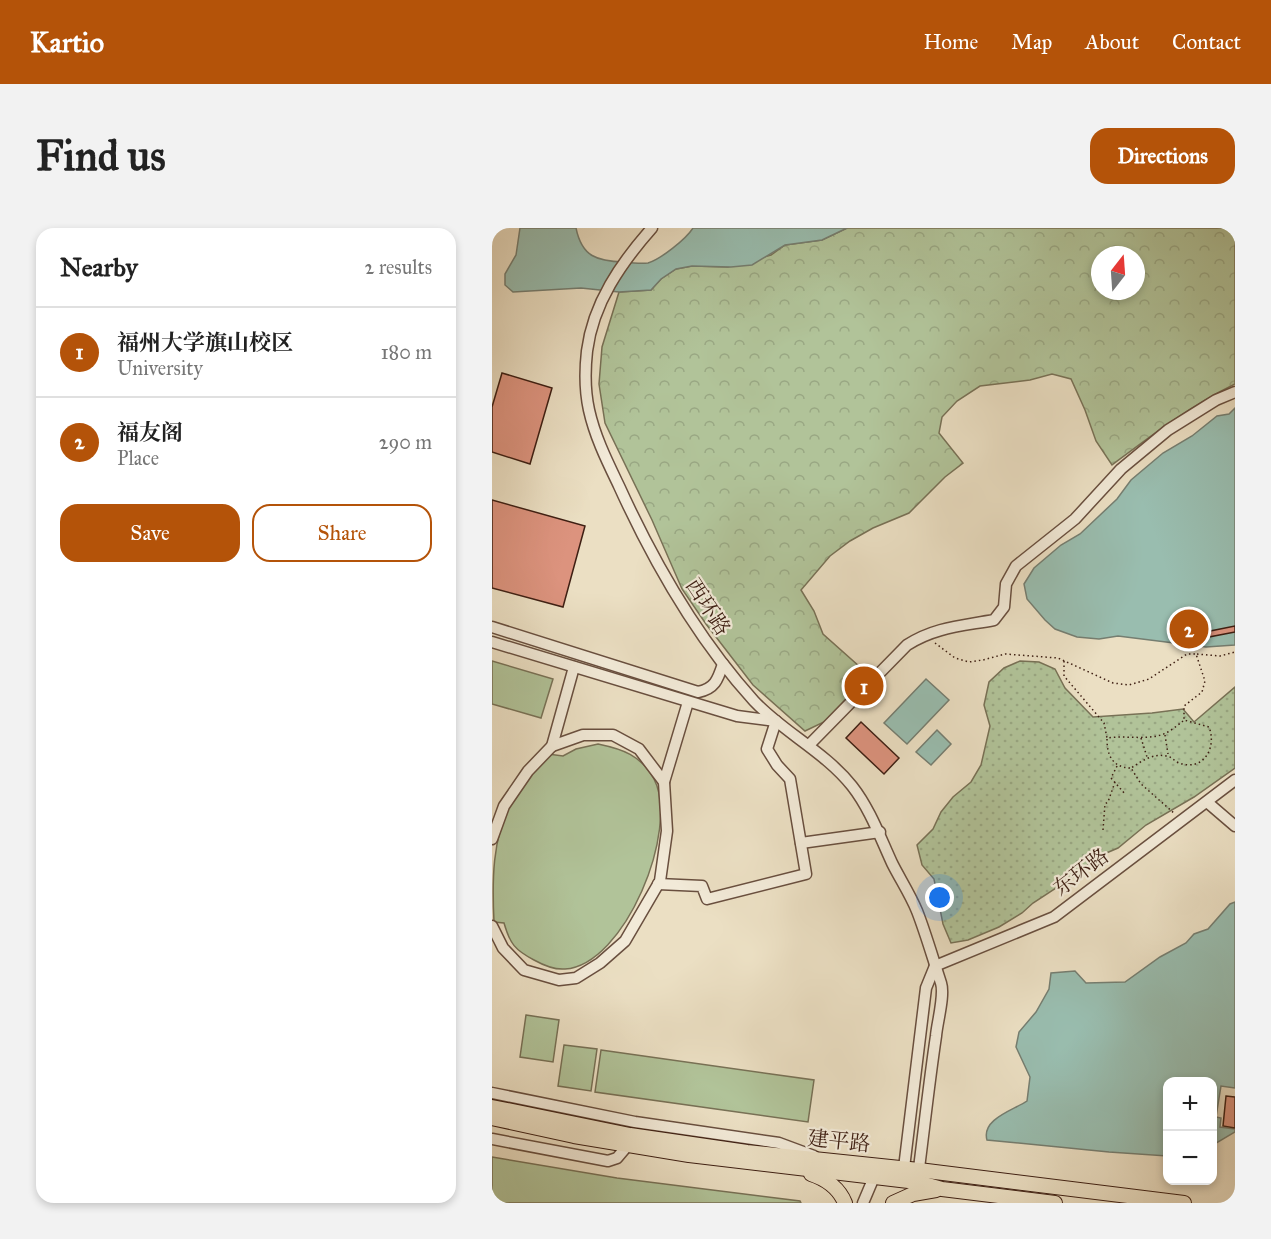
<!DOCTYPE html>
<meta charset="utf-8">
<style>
:root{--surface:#fff;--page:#f2f2f2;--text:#222;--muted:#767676;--line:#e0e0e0;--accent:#b45309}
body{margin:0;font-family:"IM FELL Great Primer","Noto Serif SC",serif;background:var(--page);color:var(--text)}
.controls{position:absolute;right:18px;bottom:18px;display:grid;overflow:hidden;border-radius:12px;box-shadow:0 3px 9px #0003}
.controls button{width:54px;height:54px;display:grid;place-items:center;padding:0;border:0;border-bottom:2px solid var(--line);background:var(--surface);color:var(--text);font:30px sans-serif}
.compass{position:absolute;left:599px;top:18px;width:54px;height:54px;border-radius:50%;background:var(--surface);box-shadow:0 3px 9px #0003;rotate:17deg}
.you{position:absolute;left:448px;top:670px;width:21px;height:21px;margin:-15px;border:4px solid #fff;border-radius:50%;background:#1a73e8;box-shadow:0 0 0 9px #1a73e833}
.badge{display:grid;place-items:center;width:39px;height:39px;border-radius:50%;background:var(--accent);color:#fff;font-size:20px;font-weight:700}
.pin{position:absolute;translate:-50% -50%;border:3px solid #fff;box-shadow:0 2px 6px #0006}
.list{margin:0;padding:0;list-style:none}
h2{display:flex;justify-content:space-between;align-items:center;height:78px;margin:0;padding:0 24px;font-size:26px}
h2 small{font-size:20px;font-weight:400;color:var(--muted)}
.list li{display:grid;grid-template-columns:39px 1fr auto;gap:18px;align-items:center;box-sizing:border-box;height:90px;padding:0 24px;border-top:2px solid var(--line)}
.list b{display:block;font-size:22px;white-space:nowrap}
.list p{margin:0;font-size:20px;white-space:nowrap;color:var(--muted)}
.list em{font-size:20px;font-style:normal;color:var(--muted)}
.actions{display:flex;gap:12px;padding:18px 24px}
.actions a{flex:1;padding:14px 0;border:2px solid var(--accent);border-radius:18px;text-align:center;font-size:21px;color:var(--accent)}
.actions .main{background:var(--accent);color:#fff}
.map{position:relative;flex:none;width:743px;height:975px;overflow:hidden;border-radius:18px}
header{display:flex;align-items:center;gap:36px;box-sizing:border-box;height:84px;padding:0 30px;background:var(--accent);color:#fff}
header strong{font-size:28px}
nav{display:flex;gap:33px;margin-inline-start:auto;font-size:21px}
.intro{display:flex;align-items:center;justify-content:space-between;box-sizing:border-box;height:144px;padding:0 36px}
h1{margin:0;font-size:42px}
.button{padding:15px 27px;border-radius:18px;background:var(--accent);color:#fff;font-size:21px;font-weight:700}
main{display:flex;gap:36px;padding:0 36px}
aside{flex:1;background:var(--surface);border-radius:18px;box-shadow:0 3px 9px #0003}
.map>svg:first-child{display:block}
.grass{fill:url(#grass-dots);stroke:#787156;stroke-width:1.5}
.forest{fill:url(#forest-crowns);stroke:#787156;stroke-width:1.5;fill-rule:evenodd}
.garden{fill:#b1c399;stroke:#787156;stroke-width:1.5}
.water{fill:#99bdaf;stroke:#757e71;stroke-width:1.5}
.building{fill:#dc937e;stroke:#3e1f13;stroke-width:1.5}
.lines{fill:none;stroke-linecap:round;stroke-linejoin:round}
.minor-casing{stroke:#694f3f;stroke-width:13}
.major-casing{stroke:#3e1f13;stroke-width:16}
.path{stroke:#3e1f13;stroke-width:1.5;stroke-dasharray:1.5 3;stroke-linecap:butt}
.minor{stroke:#f2ead8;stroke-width:10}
.major{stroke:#ebdfc3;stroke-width:14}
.labels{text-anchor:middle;stroke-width:4.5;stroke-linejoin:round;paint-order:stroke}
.street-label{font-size:21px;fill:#3e1f13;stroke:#f2ead8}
</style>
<header>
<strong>Kartio</strong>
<nav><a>Home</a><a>Map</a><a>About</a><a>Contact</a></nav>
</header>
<div class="intro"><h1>Find us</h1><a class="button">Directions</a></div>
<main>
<aside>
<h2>Nearby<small>2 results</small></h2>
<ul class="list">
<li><span class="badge">1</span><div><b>福州大学旗山校区</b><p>University</p></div><em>180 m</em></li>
<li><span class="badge">2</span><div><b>福友阁</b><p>Place</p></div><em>290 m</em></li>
</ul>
<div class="actions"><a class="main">Save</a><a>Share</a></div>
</aside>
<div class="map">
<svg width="743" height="975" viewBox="0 0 743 975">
<defs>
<pattern id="grass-dots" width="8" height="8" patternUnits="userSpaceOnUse" patternTransform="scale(1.5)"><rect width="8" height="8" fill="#b1c399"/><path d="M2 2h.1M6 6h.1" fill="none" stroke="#99a783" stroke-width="1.8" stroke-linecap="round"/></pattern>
<pattern id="forest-crowns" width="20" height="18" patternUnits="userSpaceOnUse" patternTransform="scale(1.5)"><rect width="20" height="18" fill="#b1c399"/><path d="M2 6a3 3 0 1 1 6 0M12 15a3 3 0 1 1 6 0" fill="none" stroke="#99a783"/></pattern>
</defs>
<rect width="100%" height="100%" fill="#ebdfc3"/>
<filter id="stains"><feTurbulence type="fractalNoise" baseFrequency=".00333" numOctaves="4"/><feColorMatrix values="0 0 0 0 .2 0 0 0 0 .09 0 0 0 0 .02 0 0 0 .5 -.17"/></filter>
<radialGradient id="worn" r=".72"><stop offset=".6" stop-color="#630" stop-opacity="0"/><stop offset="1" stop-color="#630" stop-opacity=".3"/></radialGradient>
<path class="grass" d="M 528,433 L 547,434 L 563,441 L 573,460 L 601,489 L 660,485 L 691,481 L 702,494 L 743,459 L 743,540 L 702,569 L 654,597 L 626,620 L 605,629 L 584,647 L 541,675 L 530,685 L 507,699 L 476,712 L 459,715 L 451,696 L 442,651 L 430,637 L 425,617 L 441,601 L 449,584 L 461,569 L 479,554 L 489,537 L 498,498 L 492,477 L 497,454 L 512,440 Z"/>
<path class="forest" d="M 355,0 L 743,0 L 743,156 C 698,178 660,207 620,237 L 604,213 L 593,182 L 579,151 L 560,146 L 538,152 L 488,158 L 465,173 L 450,189 L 447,205 L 471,235 L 453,249 L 417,285 L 381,300 L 358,313 L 338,328 L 309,362 L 322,383 L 331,406 L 377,447 L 332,494 L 313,503 L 261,457 L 214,396 L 190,361 L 160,292 L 113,195 L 107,156 L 110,119 L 127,64 L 159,62 L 169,51 L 184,41 L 200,38 L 236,39 L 279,27 L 293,17 L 330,12 ZM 608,27 L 644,27 L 644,63 L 608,63 Z"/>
<g class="garden">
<path d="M 0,433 L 61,451 L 49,490 L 0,476 Z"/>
<path d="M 106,516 C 130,521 149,527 162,551 C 188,601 133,737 73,741 C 62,742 51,737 42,732 C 23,722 18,716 12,695 L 2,694 C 0,654 0,610 19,575 C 29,557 44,542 56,526 L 71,528 L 84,521 Z"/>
<path d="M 34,787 L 67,792 L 61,834 L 28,829 Z"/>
<path d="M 72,817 L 105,821 L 99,863 L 66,858 Z"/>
<path d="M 109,822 L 322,852 L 316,894 L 103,864 Z"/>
<path d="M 0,929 L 125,950 L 308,973 L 309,975 L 0,975 Z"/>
</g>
<g class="water">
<path d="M 28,0 L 84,0 C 90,29 105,33 132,34 C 140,35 149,36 156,35 C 169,31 194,11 201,0 L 355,0 L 330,12 L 293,17 L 260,37 L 239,39 L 200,38 L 184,41 L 169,51 L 159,62 L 127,64 L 89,60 L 21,64 L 13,57 L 13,46 L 24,27 Z"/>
<path d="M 743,180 L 743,417 L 714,419 L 626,408 L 607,411 L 585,409 L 563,401 L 553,392 L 535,371 L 532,356 L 542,340 L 569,317 L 588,306 L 625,271 L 639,252 L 671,225 L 700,208 L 725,188 L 737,186 Z"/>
<path d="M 434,451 L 457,472 L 415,516 L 392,495 Z"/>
<path d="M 445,502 L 459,516 L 439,537 L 424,524 Z"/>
<path d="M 743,674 L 743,860 L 729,858 L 724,889 L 729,890 L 728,899 L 743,901 L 743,904 L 721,917 L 720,854 L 676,854 L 675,928 L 617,924 L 495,912 C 489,891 522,882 535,873 L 538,849 L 524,819 L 527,804 L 544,784 L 557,761 L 559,745 L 583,743 L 594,755 L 633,754 L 668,729 L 694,715 L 702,706 L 716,701 L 738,676 Z"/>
</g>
<g class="building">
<path d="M 10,145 L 60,160 L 38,236 L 0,224 L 0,179 Z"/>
<path d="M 0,272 L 93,298 L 71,379 L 0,360 Z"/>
<path d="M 705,391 L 708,405 L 743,398 L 743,404 L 696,413 L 695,404 L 687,407 L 685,394 Z"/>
<path d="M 369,494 L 407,530 L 392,546 L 354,510 Z"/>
<path d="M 734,868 L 743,869 L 743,900 L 731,898 Z"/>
</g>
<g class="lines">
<defs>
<g id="minor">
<path d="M 160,0 C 129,35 101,75 95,123 C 93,141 93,164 97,182 C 103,209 115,233 127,258 C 162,335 204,409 262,473 C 291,504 333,524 360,558 C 378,581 388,609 400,635 C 408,651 418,666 425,683 C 434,706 441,731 449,755 C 453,767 445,795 444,808 C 437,855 432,902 426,948"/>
<path d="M 0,399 L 206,464 C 223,461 226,451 231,436"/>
<path d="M 0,414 L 245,488 L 284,493 L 275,521 L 285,537 L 298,551 L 314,646 L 215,671 L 210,658 L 166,656"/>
<path d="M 317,517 L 415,417 C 443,399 470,398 502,392 L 512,379 L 514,356 L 524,338 L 583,291 L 629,241 L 676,202 L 724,172 L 743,164"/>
<path d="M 60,518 L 91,507 L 121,507 L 147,521 L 172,554"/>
<path d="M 715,574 L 743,598"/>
<path d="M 0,611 L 12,578 L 36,543 L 60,518 L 82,439"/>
<path d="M 309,615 L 388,604"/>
<path d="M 0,698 L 11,720 L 32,742 L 67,752 L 84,750 L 108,735 L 133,713 L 168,653 L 175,603 L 172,554 L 196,474"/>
<path d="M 443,738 L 562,689 L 743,552"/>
<path d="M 0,865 L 143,894 L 287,915 L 322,928"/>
<path d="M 0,911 L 116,933 L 125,930 L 136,917"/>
<path d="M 411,948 L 434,760 L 443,738"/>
<path d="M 371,975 L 385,942"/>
</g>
<g id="major">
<path d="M 0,879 L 138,907 L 255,924 L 427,942 L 692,975"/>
<path d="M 0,890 L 82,908 L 197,927 L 425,954 L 450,961 L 563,975"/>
<path d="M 319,946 C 334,951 347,960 353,975"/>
<path d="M 401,975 L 421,966 L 444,962"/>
</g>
</defs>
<use href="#minor" class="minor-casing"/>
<use href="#major" class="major-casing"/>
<g class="path">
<path d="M 443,415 L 463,430 L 477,434 L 491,432 L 513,426 L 566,430 L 621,455 L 637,457 L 657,451 L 695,426 L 704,426 L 713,453 L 710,464 L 692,478 L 692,492 L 717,499 C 725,519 712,544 687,535 C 682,533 679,528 674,528 C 661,525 650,533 639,540 L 649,556 L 683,586"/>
<path d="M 705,426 L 728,428 L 743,424"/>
<path d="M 572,433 L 572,448 L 612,495 L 615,510 C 634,507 657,513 674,505 C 680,502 686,497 691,493"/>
<path d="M 673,507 L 676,526"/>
<path d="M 649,510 L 655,529"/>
<path d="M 615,511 C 615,527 620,539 638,540"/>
<path d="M 625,538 L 619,550 L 633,566"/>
<path d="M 611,602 L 613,576 L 616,574 L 623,554"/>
</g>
<use href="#minor" class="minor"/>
<use href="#major" class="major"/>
</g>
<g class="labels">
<g class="street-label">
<text transform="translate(216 379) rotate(57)" y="7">西环路</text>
<text transform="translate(589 644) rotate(-37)" y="7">东环路</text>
<text transform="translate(347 913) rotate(6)" y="7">建平路</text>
</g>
</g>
<rect width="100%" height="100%" filter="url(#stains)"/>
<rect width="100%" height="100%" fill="url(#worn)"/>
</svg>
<div class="controls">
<button>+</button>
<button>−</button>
</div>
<svg class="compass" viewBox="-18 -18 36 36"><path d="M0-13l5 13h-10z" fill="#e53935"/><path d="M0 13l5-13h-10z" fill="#767676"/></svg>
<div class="you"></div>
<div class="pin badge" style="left:372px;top:458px">1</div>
<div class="pin badge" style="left:697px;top:401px">2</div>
</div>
</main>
